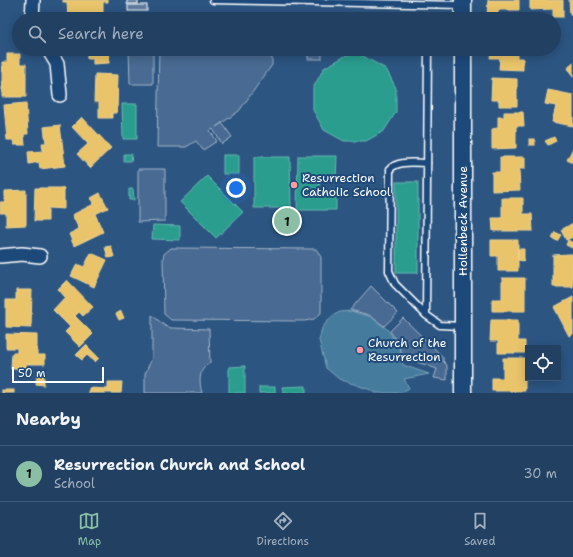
<!DOCTYPE html>
<style>
:root{--surface:#214062;--page:#2d4b6b;--text:#f1f3f6;--muted:#a2afbe;--line:#3e5977;--accent:#8abfa5}
body{margin:0;font-family:"Shantell Sans",sans-serif;background:var(--page);color:var(--text)}
.controls{position:absolute;right:12px;bottom:12px;display:grid;overflow:hidden;border-radius:0px;box-shadow:0 2px 10px #0003}
.controls button{width:36px;height:36px;display:grid;place-items:center;padding:0;border:0;border-bottom:1px solid var(--line);background:var(--surface);color:var(--text);font:20px sans-serif}
.scale{position:absolute;left:12px;bottom:10px;width:92px;box-sizing:border-box;padding-left:4px;border:2px solid #fff;border-top:0;font-size:11px;line-height:14px;white-space:nowrap;color:#fff;-webkit-text-stroke:3px #1f4a7a;paint-order:stroke}
.you{position:absolute;left:236px;top:188px;width:14px;height:14px;margin:-10px;border:3px solid #fff;border-radius:50%;background:#1a73e8;box-shadow:0 0 0 6px #1a73e833}
.badge{display:grid;place-items:center;width:26px;height:26px;border-radius:50%;background:var(--accent);color:#111;font-size:13px;font-weight:700}
.pin{position:absolute;translate:-50% -50%;border:2px solid #fff;box-shadow:0 1px 4px #0006}
.list{margin:0;padding:0;list-style:none}
h2{display:flex;justify-content:space-between;align-items:center;height:52px;margin:0;padding:0 16px;font-size:17px}
h2 small{font-size:13px;font-weight:400;color:var(--muted)}
.list li{display:grid;grid-template-columns:26px 1fr auto;gap:12px;align-items:center;box-sizing:border-box;height:56px;padding:0 16px;border-top:1px solid var(--line)}
.list b{display:block;font-size:15px;white-space:nowrap}
.list p{margin:0;font-size:13px;white-space:nowrap;color:var(--muted)}
.list em{font-size:13px;font-style:normal;color:var(--muted)}
.icon{flex:none;width:22px;height:22px;fill:none;stroke:currentColor;stroke-width:2;stroke-linecap:round;stroke-linejoin:round}
.map{position:relative;flex:none;width:573px;height:393px;overflow:hidden}
.search{position:absolute;background:var(--surface);box-shadow:0 2px 10px #0003;left:12px;right:12px;top:12px;height:44px;display:flex;align-items:center;gap:10px;box-sizing:border-box;padding:0 14px;border-radius:22px;color:var(--muted);font-size:15px}
.sheet{height:108px;background:var(--surface)}
nav{display:flex;justify-content:space-around;align-items:center;box-sizing:border-box;height:56px;border-top:1px solid var(--line);background:var(--surface);font-size:11px;color:var(--muted)}
nav a{display:grid;justify-items:center;gap:2px}
nav .on{color:var(--accent)}
.map>svg:first-child{display:block}
.green{fill:#486b92;stroke:#a4b5c8}
.homes{fill:#e9c46a;stroke:#f0d697}
.schools{fill:#2a9d8f;stroke:#6abab1}
.public{fill:#457b9d;stroke:#7da3ba}
.building{fill:#5e7c9f;stroke:#fff}
.lines{fill:none;stroke-linecap:round;stroke-linejoin:round}
.service-casing{stroke:#fff;stroke-width:9}
.minor-casing{stroke:#fff;stroke-width:16}
.tertiary-casing{stroke:#fff;stroke-width:19}
.service{stroke:#1f4a7a;stroke-width:6}
.minor{stroke:#1f4a7a;stroke-width:13}
.tertiary{stroke:#1f4a7a;stroke-width:16}
.poi-dot{fill:#ff9aa2;stroke:#1f4a7a;stroke-width:1.5}
.labels{text-anchor:middle;stroke-width:4;stroke-linejoin:round;paint-order:stroke}
.poi-label{font-size:12px;fill:#fff;stroke:#1f4a7a;text-anchor:start}
.street-label{font-size:12px;fill:#fff;stroke:#1f4a7a}
</style>
<div class="map">
<svg width="573" height="393" viewBox="0 0 573 393">
<rect width="100%" height="100%" fill="#2c5582"/>
<filter id="ink" filterUnits="userSpaceOnUse"><feTurbulence type="fractalNoise" baseFrequency=".025" numOctaves="2"/><feDisplacementMap in="SourceGraphic" scale="8" xChannelSelector="R" yChannelSelector="G"/><feConvolveMatrix kernelMatrix="1 2 1 2 8 2 1 2 1" color-interpolation-filters="sRGB"/></filter>
<g filter="url(#ink)">
<g class="green">
<path d="M 217,14 L 263,16 L 263,19 L 217,19 Z"/>
<path d="M 129,49 L 153,49 L 153,84 L 130,84 Z"/>
<path d="M 159,49 L 272,49 L 272,65 L 239,111 L 216,127 L 222,123 L 232,137 L 222,144 L 213,129 L 210,131 L 217,141 L 203,150 L 196,141 L 186,147 L 157,147 Z"/>
<rect x="308" y="49" width="14" height="10"/>
<path d="M 138,169 L 165,169 L 165,221 L 138,222 Z"/>
<path d="M 171,248 L 316,249 L 321,257 L 321,313 L 314,319 L 305,321 L 171,320 L 164,314 L 163,259 L 164,254 Z"/>
<path d="M 371,286 L 398,313 L 384,326 L 369,315 L 350,310 Z"/>
<path d="M 152,315 L 165,326 L 171,328 L 209,329 L 210,363 C 198,370 199,381 202,393 L 145,393 L 145,374 L 152,358 Z"/>
<path d="M 403,318 L 443,357 L 443,361 L 447,365 L 447,380 L 434,378 L 437,369 L 403,357 L 398,343 L 390,331 Z"/>
</g>
<g class="homes">
<path d="M 63,0 L 108,0 L 108,2 L 103,2 L 103,19 L 68,19 L 67,2 L 63,2 Z"/>
<path d="M 488,0 L 519,0 L 519,10 L 498,10 L 498,17 L 487,17 Z"/>
<path d="M 530,0 L 563,0 L 563,17 L 553,17 L 553,9 L 530,10 Z"/>
<path d="M 569,0 L 573,0 L 573,15 L 570,15 Z"/>
<path d="M 87,49 L 109,49 L 109,63 L 93,64 L 93,59 L 87,59 Z"/>
<path d="M 491,49 L 517,49 L 517,58 L 523,58 L 523,70 L 499,69 L 500,58 L 490,58 Z"/>
<path d="M 7,54 L 20,54 L 20,64 L 26,64 L 26,97 L 2,97 L 2,62 L 7,62 Z"/>
<path d="M 573,62 L 573,77 L 568,68 Z"/>
<path d="M 95,74 L 118,75 L 117,113 L 112,113 L 112,118 L 99,118 L 99,102 L 94,102 Z"/>
<path d="M 492,78 L 517,79 L 517,106 L 499,106 L 499,100 L 491,100 Z"/>
<path d="M 548,90 L 573,95 L 573,126 L 552,122 L 556,106 L 545,104 Z"/>
<path d="M 26,103 L 28,134 L 24,134 L 25,145 L 14,145 L 13,140 L 7,140 L 4,105 Z"/>
<path d="M 504,112 L 523,112 L 524,126 L 516,126 L 516,148 L 492,149 L 492,129 L 498,128 L 498,117 L 504,117 Z"/>
<path d="M 82,117 L 111,148 L 90,168 L 77,154 L 88,144 L 72,127 Z"/>
<path d="M 60,125 L 65,166 L 40,169 L 39,162 L 29,164 L 28,152 L 43,151 L 42,143 L 46,143 L 44,127 Z"/>
<path d="M 554,137 L 556,141 L 548,145 L 545,141 Z"/>
<rect x="529" y="139" width="6" height="6"/>
<path d="M 573,148 L 573,163 L 567,160 Z"/>
<path d="M 500,157 L 525,157 L 525,169 L 519,169 L 520,190 L 492,191 L 492,172 L 500,172 Z"/>
<path d="M 35,188 L 64,188 L 64,209 L 48,208 L 48,221 L 34,221 Z"/>
<path d="M 26,190 L 26,225 L 6,226 L 6,213 L 0,213 L 0,202 L 5,202 L 5,191 Z"/>
<path d="M 100,193 L 108,208 L 95,214 L 103,232 L 74,246 L 69,234 L 79,229 L 72,215 L 94,204 L 91,198 Z"/>
<path d="M 502,198 L 523,198 L 523,214 L 532,214 L 533,231 L 493,231 L 492,218 L 502,218 Z"/>
<path d="M 573,223 L 573,237 L 566,240 L 561,230 Z"/>
<path d="M 555,232 L 561,235 L 557,241 L 552,238 Z"/>
<path d="M 491,240 L 518,240 L 518,271 L 498,271 L 498,256 L 491,256 Z"/>
<path d="M 568,240 L 573,243 L 572,248 L 566,245 Z"/>
<path d="M 111,246 L 114,257 L 108,258 L 105,247 Z"/>
<path d="M 518,249 L 524,249 L 524,261 L 518,260 Z"/>
<path d="M 91,253 L 107,260 L 94,287 L 71,276 L 77,264 L 84,267 Z"/>
<path d="M 569,254 L 573,254 L 573,287 L 553,287 L 553,255 Z"/>
<path d="M 502,278 L 525,278 L 525,311 L 492,311 L 492,299 L 502,299 Z"/>
<path d="M 67,280 L 93,307 L 83,316 L 79,312 L 75,316 L 93,334 L 80,347 L 65,332 L 70,327 L 53,310 L 65,297 L 58,289 Z"/>
<path d="M 16,290 L 32,290 L 31,328 L 6,327 L 6,300 L 16,300 Z"/>
<path d="M 573,297 L 573,334 L 569,336 L 554,307 Z"/>
<path d="M 121,311 L 124,318 L 119,320 L 116,314 Z"/>
<path d="M 491,320 L 518,320 L 518,341 L 525,341 L 525,353 L 498,353 L 498,341 L 490,341 Z"/>
<path d="M 6,334 L 37,335 L 37,355 L 45,355 L 45,364 L 26,364 L 26,369 L 11,369 L 12,353 L 17,353 L 17,348 L 6,348 Z"/>
<path d="M 86,345 L 99,358 L 95,362 L 87,355 L 82,360 L 76,355 Z"/>
<path d="M 503,358 L 525,358 L 525,391 L 492,391 L 492,378 L 503,378 Z"/>
<path d="M 37,374 L 44,375 L 44,385 L 36,384 Z"/>
<path d="M 108,382 L 122,382 L 121,393 L 89,393 L 89,388 L 108,389 Z"/>
<rect x="2" y="390" width="12" height="3"/>
</g>
<g class="schools">
<path d="M 354,51 L 386,69 L 396,88 L 396,112 L 384,131 L 366,141 L 344,141 L 324,130 L 313,110 L 313,88 L 324,68 Z"/>
<path d="M 122,104 L 137,104 L 137,139 L 123,139 Z"/>
<path d="M 124,154 L 132,154 L 131,161 L 124,161 Z"/>
<rect x="223" y="155" width="16" height="19"/>
<path d="M 298,156 L 337,156 L 336,180 L 320,179 L 319,190 L 336,190 L 336,210 L 297,210 Z"/>
<path d="M 254,157 L 290,157 L 291,208 L 254,208 Z"/>
<path d="M 207,176 L 243,212 L 216,238 L 180,202 Z"/>
<rect x="396" y="182" width="22" height="91"/>
<path d="M 129,189 L 133,189 L 134,200 L 129,200 Z"/>
<path d="M 153,225 L 180,226 L 180,240 L 152,239 Z"/>
<path d="M 245,366 L 245,393 L 229,393 L 229,367 Z"/>
<path d="M 306,386 L 306,393 L 283,393 L 282,387 Z"/>
<rect x="259" y="387" width="16" height="6"/>
</g>
<path class="public" d="M 351,311 L 371,317 L 387,329 L 399,346 L 403,365 L 429,374 L 404,379 L 409,388 L 401,393 L 374,393 L 374,391 L 339,379 L 326,368 L 319,340 L 322,328 L 332,316 L 340,312 Z"/>
<g class="building">
<rect x="127" y="0" width="11" height="4"/>
<rect x="128" y="5" width="19" height="6"/>
</g>
<g class="lines">
<defs>
<g id="service">
<path d="M 213,0 L 462,5"/>
<path d="M 428,49 L 426,315 L 440,325 L 463,326"/>
<path d="M 426,315 L 395,284 L 389,271 L 390,169 C 398,160 416,163 427,163"/>
</g>
<g id="minor">
<path d="M 32,19 L 33,0"/>
<path d="M 48,49 L 57,64 L 60,95"/>
<path d="M 0,256 L 22,254 L 40,256"/>
</g>
<g id="tertiary">
<path d="M 463,0 L 463,19"/>
<path d="M 463,49 L 463,393"/>
</g>
</defs>
<use href="#service" class="service-casing"/>
<use href="#minor" class="minor-casing"/>
<use href="#tertiary" class="tertiary-casing"/>
<use href="#service" class="service"/>
<use href="#minor" class="minor"/>
<use href="#tertiary" class="tertiary"/>
</g>
</g>
<g class="poi-dot">
<circle cx="294" cy="185" r="4"/>
<circle cx="360" cy="350" r="4"/>
</g>
<g class="labels">
<g class="poi-label">
<text x="302" y="182">Resurrection<tspan x="302" dy="14">Catholic School</tspan></text>
<text x="368" y="347">Church of the<tspan x="368" dy="14">Resurrection</tspan></text>
</g>
<g class="street-label">
<text transform="translate(463 221) rotate(-90)" y="4">Hollenbeck Avenue</text>
</g>
</g>
</svg>
<div class="controls">
<button><svg class="icon" aria-label="locate" viewBox="0 0 24 24"><circle cx="12" cy="12" r="6"/><path d="M12 2v4M12 18v4M2 12h4M18 12h4"/></svg></button>
</div>
<div class="scale">50 m</div>
<div class="you"></div>
<div class="pin badge" style="left:287px;top:221px">1</div>
<div class="search"><svg class="icon" aria-label="search" viewBox="0 0 24 24"><circle cx="10" cy="10" r="6"/><path d="M15 15l6 6"/></svg>Search here</div>
</div>
<section class="sheet">
<h2>Nearby<small></small></h2>
<ul class="list">
<li><span class="badge">1</span><div><b>Resurrection Church and School</b><p>School</p></div><em>30 m</em></li>
</ul>
</section>
<nav>
<a class="on"><svg class="icon" aria-label="map" viewBox="0 0 24 24"><path d="M3 6l6-2 6 2 6-2v14l-6 2-6-2-6 2zM9 4v14M15 6v14"/></svg>Map</a>
<a><svg class="icon" aria-label="directions" viewBox="0 0 24 24"><path d="M12 3l9 9-9 9-9-9zM9 14v-3h6M13 9l2 2-2 2"/></svg>Directions</a>
<a><svg class="icon" aria-label="saved" viewBox="0 0 24 24"><path d="M7 4h10v16l-5-4-5 4z"/></svg>Saved</a>
</nav>
